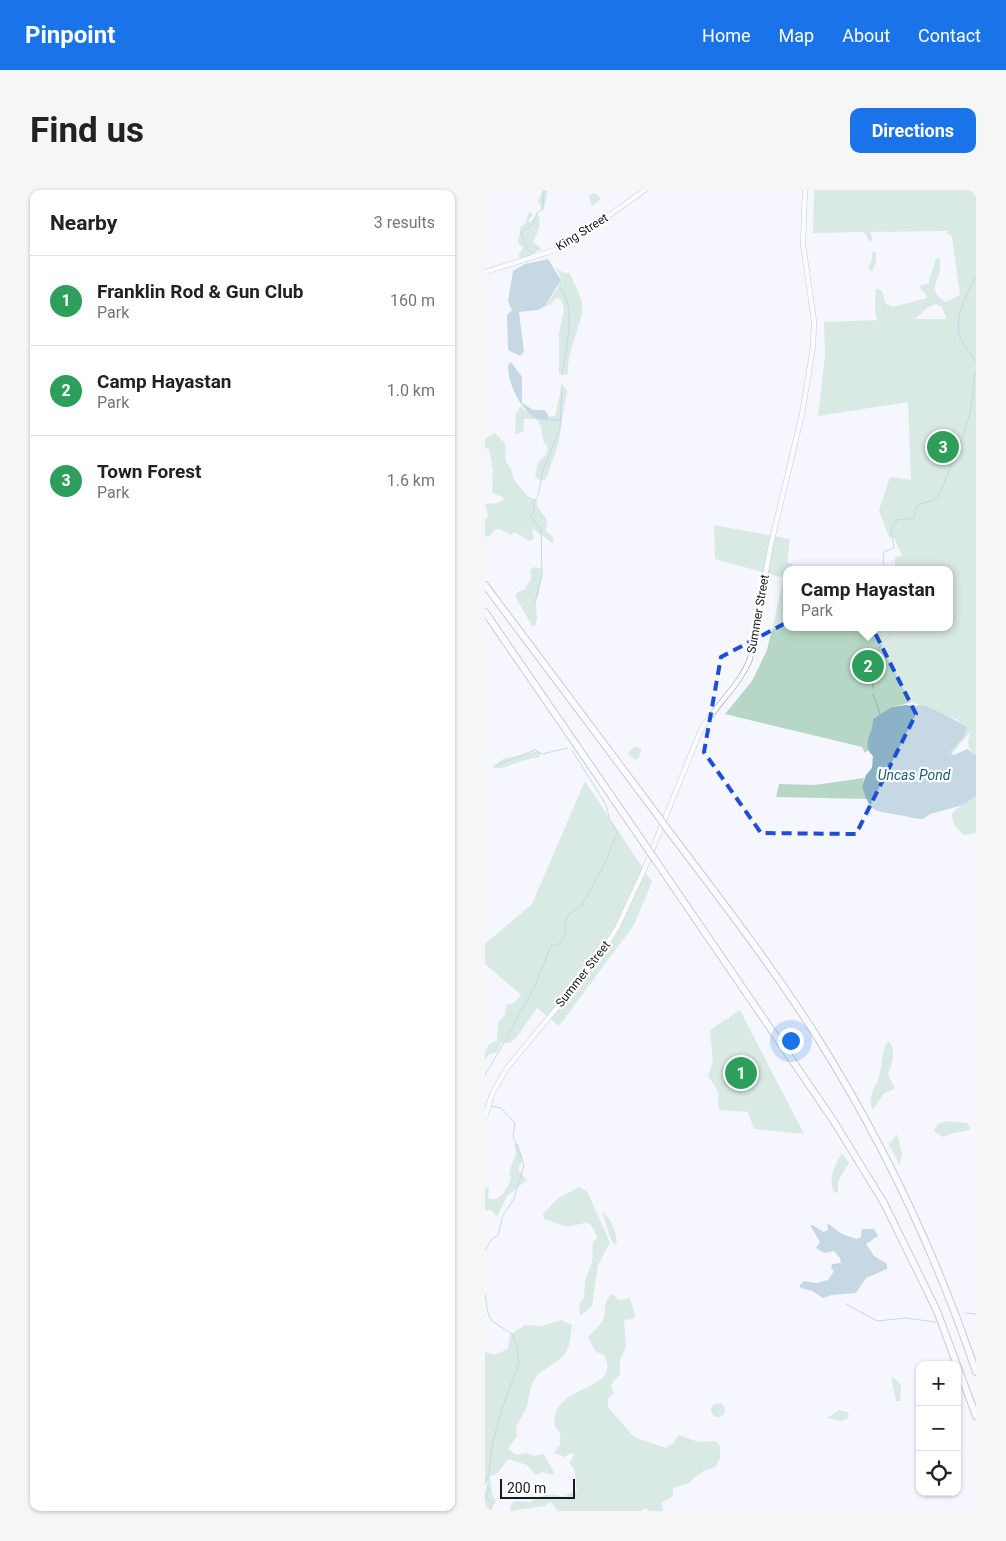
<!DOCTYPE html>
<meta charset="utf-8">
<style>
:root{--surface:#fff;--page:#f6f6f6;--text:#222;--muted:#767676;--line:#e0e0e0;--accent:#1a73e8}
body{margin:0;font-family:Roboto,sans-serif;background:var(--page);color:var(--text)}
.controls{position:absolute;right:15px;bottom:15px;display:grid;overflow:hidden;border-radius:10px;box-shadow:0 1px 4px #0004}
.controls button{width:45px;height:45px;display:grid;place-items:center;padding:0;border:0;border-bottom:1px solid var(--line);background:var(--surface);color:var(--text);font:25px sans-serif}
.scale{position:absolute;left:15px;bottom:12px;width:75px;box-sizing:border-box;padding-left:5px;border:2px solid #18191b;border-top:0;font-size:14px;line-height:18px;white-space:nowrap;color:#18191b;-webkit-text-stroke:4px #fff;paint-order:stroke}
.you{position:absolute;left:305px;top:850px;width:18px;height:18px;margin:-12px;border:4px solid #fff;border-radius:50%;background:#1a73e8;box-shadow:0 0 0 8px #1a73e833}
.badge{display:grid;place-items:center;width:32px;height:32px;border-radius:50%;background:var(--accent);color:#fff;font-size:16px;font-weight:700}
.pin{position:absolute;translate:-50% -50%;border:2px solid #fff;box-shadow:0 1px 5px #0006}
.popup{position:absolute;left:298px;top:376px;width:170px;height:65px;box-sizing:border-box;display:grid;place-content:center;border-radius:10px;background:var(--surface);filter:drop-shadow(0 1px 4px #0005);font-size:16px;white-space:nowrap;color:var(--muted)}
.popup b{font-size:19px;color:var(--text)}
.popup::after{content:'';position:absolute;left:50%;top:100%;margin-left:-10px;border:10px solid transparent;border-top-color:var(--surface)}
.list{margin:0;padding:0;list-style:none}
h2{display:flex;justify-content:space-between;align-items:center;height:65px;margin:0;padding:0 20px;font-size:21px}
h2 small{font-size:16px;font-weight:400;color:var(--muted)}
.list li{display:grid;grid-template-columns:32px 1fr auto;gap:15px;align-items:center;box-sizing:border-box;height:90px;padding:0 20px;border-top:1px solid var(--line)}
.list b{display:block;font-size:19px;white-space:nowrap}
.list p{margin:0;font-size:16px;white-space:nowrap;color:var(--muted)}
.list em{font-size:16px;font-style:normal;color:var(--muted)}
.icon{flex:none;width:28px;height:28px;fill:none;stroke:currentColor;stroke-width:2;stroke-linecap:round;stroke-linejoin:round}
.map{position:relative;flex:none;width:491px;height:1321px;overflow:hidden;border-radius:10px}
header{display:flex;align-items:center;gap:30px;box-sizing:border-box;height:70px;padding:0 25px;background:var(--accent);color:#fff}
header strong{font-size:24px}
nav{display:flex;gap:28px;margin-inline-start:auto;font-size:18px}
.intro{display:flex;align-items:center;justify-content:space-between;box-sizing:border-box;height:120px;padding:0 30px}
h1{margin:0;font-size:35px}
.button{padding:12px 22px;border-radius:10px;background:var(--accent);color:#fff;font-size:18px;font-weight:700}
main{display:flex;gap:30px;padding:0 30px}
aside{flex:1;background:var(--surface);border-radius:10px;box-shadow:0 1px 4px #0004}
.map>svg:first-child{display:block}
.green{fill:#b6d7c5;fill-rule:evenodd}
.water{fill:#8bb2c6}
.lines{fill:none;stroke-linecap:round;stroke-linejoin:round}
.stream{stroke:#8bb2c6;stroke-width:1}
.secondary-casing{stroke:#96979f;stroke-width:5.5}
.highway-casing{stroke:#96979f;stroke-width:8}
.secondary{stroke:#fff;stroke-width:4.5}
.highway{stroke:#fff;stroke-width:6}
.highway-bridge-casing{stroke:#96979f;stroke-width:8;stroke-linecap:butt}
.highway-bridge{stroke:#fff;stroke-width:6}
.marked{fill:none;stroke:#1d4ed8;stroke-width:4;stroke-dasharray:10 6;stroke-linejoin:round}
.labels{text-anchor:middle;stroke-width:4.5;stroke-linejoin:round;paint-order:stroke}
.street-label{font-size:12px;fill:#18191b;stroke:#fff}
.water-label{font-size:14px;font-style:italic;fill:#165e7a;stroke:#fff}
</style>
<header>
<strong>Pinpoint</strong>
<nav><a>Home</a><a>Map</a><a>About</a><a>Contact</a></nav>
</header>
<div class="intro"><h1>Find us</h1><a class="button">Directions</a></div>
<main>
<aside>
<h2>Nearby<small>3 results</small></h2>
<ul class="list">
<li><span class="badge" style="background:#2e9e5b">1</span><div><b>Franklin Rod &amp; Gun Club</b><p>Park</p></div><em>160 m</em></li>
<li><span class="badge" style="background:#2e9e5b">2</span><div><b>Camp Hayastan</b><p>Park</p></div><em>1.0 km</em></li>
<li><span class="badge" style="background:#2e9e5b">3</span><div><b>Town Forest</b><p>Park</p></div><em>1.6 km</em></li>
</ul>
</aside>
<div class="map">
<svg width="491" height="1321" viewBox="0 0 491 1321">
<rect width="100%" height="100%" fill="#f6f7fe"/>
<g class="green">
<path d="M 58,0 L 63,1 L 58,22 L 53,11 Z"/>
<path d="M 329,0 L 491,0 L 491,565 C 481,559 482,550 487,540 L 467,563 L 463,561 L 478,535 L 471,529 L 427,512 L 407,517 L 395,526 L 389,528 L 385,559 L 380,563 L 377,557 L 240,524 L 267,491 L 282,460 L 299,388 L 230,369 L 229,335 L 305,349 L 302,372 L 318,380 L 302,380 L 302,437 L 464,437 L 464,380 L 410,380 L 410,367 L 417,366 L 409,348 L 404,347 L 394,320 L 405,287 L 426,290 L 423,212 L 333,226 L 340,166 L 339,132 L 392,130 C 389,119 390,109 391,98 L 397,101 L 401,114 L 408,117 L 442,108 L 441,104 L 435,98 L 436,95 L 443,94 L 451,68 L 454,68 C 461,87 437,99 461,112 L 475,105 L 467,46 L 462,44 L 462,41 L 385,42 L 388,50 L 385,52 L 379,42 L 328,43 ZM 451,114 L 456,116 L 462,129 L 430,129 L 442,118 Z"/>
<path d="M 107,3 L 112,4 L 116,9 L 107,16 L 104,7 Z"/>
<path d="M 44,22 L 48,24 L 43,31 L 45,33 L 53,24 C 57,35 52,43 48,52 L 57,59 L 35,70 L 34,64 L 38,58 L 33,53 L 36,36 L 40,34 Z"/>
<path d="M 387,61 L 391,62 L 391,72 L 387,82 L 383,78 L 387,69 Z"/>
<path d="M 70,77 L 79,83 L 85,83 C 89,95 100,111 97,124 C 92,145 82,162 83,184 L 81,185 L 74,184 L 74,143 L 79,118 L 76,109 L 71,108 L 66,114 L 60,116 L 74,96 L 76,87 Z"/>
<path d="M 77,195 L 82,200 L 73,255 L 61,289 L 55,291 L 50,286 L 53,272 L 61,265 L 63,259 L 58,250 L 56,236 L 51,229 L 39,229 L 38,242 L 30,244 L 31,224 L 36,216 L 40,221 L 63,229 L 64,227 L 70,226 Z"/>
<path d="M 10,243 L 20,253 L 21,272 C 27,277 26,284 30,290 C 33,297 39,299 42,306 L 52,310 L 52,316 L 62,330 L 61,341 L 68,347 L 69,354 L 47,338 L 49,348 L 45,351 L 29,342 L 26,345 L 14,339 L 9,340 L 4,347 L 0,346 L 0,330 L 3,326 L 0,314 L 14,313 L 18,310 L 18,307 L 9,304 L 7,301 L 8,279 L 4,259 L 0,258 L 0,249 Z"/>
<path d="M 49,377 L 57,379 L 54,402 L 51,411 L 52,429 L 50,436 L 47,436 L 30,406 L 32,402 L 39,400 L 46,389 L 45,380 Z"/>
<path d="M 150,556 L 157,559 L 153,569 L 150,570 L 143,563 Z"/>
<path d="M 54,561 L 56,564 L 53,568 C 38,567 19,582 7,577 L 18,569 Z"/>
<path d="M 379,588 L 377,596 L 384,609 L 291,607 L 294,594 L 329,595 Z"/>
<path d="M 100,591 L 167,692 L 149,735 L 74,836 L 52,818 L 31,848 L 24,853 L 17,852 L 12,862 L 4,864 L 0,870 C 0,860 2,853 12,851 L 13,832 L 20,825 L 21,815 L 29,813 L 36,805 L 0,774 L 0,754 L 47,714 Z"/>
<path d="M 491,606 L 491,643 L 479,645 L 469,635 L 467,625 L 470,620 Z"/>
<path d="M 255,820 L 319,944 L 269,939 L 263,922 L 234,920 L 233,901 L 223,886 L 228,871 L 225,840 Z"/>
<path d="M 403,851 C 412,857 407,875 403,884 L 410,899 L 399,903 L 388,920 C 381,908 391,897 394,886 C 398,874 396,861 403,851 Z"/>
<path d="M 462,931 L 482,933 L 486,939 C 476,943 467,942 458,947 L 449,941 L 453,934 Z"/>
<path d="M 412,944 L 417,963 L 415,975 L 404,955 L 404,952 L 407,951 Z"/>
<path d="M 29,953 L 33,954 L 38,968 L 33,980 L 42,990 L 22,1006 L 12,1027 L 6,1020 L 0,1020 L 0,998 L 4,997 L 3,1008 C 15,1014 22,998 26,989 L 24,983 L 31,963 Z"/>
<path d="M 357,963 L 364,973 L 353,991 L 353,1002 L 350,1003 C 342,991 350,974 357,963 Z"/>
<path d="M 94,997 L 102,1001 L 125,1053 L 113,1075 L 107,1116 L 95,1126 L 94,1115 L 99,1108 L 100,1091 L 107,1073 L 108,1052 L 112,1048 C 105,1023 97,1037 82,1036 C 74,1035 66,1031 59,1029 L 58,1024 L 72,1009 Z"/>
<path d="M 117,1022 C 125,1025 134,1047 131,1055 L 126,1050 Z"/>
<path d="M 128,1104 L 134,1110 L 145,1108 L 150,1125 L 148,1129 L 139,1130 L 141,1157 L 135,1170 L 135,1184 L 126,1195 L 129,1204 L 123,1208 L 123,1217 L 149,1247 L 181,1258 L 189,1253 L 193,1245 L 214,1252 L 231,1251 L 235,1257 L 235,1268 L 230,1277 L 217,1282 L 202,1294 L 188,1298 L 188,1306 L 177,1313 L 178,1321 L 164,1321 L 160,1318 L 156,1321 L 73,1321 L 66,1312 L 60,1316 L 25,1321 L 26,1314 L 30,1311 L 45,1312 C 58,1305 64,1302 78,1307 L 92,1300 L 89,1279 L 84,1273 L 90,1264 L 86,1263 L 79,1267 L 69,1263 L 76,1254 C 73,1250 76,1247 75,1243 C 74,1241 71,1239 70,1237 C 63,1192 139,1204 119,1165 L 111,1162 L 103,1147 C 108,1142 117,1134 119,1127 C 121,1118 118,1110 128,1104 Z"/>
<path d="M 76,1130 L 87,1135 L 84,1155 L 79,1166 L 52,1185 L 47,1194 L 41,1219 L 31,1237 L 32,1246 L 23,1259 L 32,1265 L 41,1263 L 49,1266 L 59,1264 L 69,1283 L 67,1285 L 58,1282 L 51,1285 L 42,1275 L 23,1269 L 13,1283 L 5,1287 L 7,1304 L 11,1312 L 4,1321 L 0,1321 L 0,1301 L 3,1294 L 0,1292 L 0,1162 L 9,1165 L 23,1159 L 25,1145 L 40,1135 L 56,1136 Z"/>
<path d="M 406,1187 L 411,1189 L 416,1195 L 415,1211 L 411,1211 Z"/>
<circle cx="233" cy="1220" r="7"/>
<path d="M 354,1220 L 363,1222 L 364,1227 L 357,1231 L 342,1228 Z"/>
</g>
<g class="water">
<path d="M 63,69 L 76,90 L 60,116 L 53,120 L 34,122 L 39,162 L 35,166 L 23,160 L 22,125 L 27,120 L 23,111 L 28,81 L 40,74 Z"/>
<path d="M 26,172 L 37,187 L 37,213 L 48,220 L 60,220 L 64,227 L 62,230 C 40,232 22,194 23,175 Z"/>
<path d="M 421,515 C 428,517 435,514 441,516 C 455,522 469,529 482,537 L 479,547 L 465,562 L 469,565 L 482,559 L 491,565 L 491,606 L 478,615 L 445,624 L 438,629 C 429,629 422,626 414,625 C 389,620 386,625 377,596 L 381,585 L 387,578 L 388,566 C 375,554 389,543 388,529 L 407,517 Z"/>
<path d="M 342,1033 L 357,1044 L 372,1049 L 376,1047 L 377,1039 L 389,1039 L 393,1046 L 381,1054 L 389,1066 L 402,1074 L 402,1079 L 381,1088 L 371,1103 L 347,1105 L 338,1108 L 327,1101 L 316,1098 L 314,1096 L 319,1091 L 331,1093 L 343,1090 L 349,1081 L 346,1078 L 347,1074 L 356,1073 L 355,1068 L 349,1061 L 339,1063 L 331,1058 L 335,1052 L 325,1035 L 328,1035 L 338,1042 L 343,1040 Z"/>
</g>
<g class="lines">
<g class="stream">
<path d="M 48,63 L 43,60 L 36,43 L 48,34 L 52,23 L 58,18 L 59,0"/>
<path d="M 491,87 C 482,102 467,132 476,150 C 480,158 487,164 491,172"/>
<path d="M 73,95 C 94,117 80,159 77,186"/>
<path d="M 62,230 L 75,230"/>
<path d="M 403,380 L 398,374 L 399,362 L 409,358 L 406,338 L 412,330 L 429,328 L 432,315 L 452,309 C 465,278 481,246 487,213 C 489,203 486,193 491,182"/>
<path d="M 50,412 L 57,385 L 56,340 L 46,326 L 50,320 L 48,313 L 53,306 L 58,280 L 75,239 L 77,195"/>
<path d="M 388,499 C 387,485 389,465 397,453 C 402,446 407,446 408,437"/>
<path d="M 388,504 L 396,527"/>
<path d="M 87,560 L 121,615 L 125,630"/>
<path d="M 12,575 L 50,560 L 57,564 L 83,558"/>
<path d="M 21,848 L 50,796 L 66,756 L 74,754 L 81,743 L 79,735 L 84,724 L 97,715 L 121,671 L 132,642 L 127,633"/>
<path d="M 0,885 L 20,851"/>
<path d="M 0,1060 L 7,1049 L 13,1045 L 18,1025 L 29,1009 L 39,975 L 28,946 L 30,933 L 16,918 L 6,916"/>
<path d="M 0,1104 L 3,1123 L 7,1131 L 27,1144 L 32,1157 L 34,1173 L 16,1221 L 7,1255 L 4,1284 L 0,1292"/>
<path d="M 361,1114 L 392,1131 L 421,1128 L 450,1132"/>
<path d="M 481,1123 L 491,1124"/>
<path d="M 0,1293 L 4,1299 L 1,1306 L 7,1313 L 6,1320 L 1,1321"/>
</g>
<defs>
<g id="secondary">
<path d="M 0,82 L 70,60 L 89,50 L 160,0"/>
<path d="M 0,927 L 7,904 L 22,878 L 111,771 L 132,738 L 159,680 L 215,542 C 229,516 254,497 265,469 L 286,354 L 317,224 L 328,157 L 329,131 L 318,54 L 320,0"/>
</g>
<g id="highway">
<path d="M 0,395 L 173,626"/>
<path d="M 0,422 L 158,652"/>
<path d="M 183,640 C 233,706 284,772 329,842 C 396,948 451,1063 491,1182"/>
<path d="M 171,671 L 348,930 L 399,1013 L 452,1121 L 491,1226"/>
</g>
</defs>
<use href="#secondary" class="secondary-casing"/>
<use href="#highway" class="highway-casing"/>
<use href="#secondary" class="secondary"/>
<use href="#highway" class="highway"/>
<defs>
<g id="highway-bridge">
<path d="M 173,626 L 183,640"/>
<path d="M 158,652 L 171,671"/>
</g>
</defs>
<use href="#highway-bridge" class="highway-bridge-casing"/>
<use href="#highway-bridge" class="highway-bridge"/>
</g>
<path d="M0 0H491V1321H0ZM 335,415 L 388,439 L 431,524 L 371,644 L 276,643 L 219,562 L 236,467 Z" fill="#f6f7fe" fill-opacity=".55" fill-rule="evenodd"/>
<path class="marked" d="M 335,415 L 388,439 L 431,524 L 371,644 L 276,643 L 219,562 L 236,467 Z"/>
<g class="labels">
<g class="street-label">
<text transform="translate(97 42) rotate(-32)" y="4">King Street</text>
<text transform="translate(273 424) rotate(-80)" y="4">Summer Street</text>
<text transform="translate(98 784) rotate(-52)" y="4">Summer Street</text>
</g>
<g class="water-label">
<text x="429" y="590">Uncas Pond</text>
</g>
</g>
</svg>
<div class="controls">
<button>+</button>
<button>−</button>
<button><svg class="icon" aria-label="locate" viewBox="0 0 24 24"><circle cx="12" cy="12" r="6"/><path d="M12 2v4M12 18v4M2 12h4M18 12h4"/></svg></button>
</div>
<div class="scale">200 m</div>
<div class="you"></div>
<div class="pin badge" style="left:256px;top:883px;background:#2e9e5b">1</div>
<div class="pin badge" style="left:383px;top:476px;background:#2e9e5b">2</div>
<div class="popup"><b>Camp Hayastan</b>Park</div>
<div class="pin badge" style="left:458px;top:257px;background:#2e9e5b">3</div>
</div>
</main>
